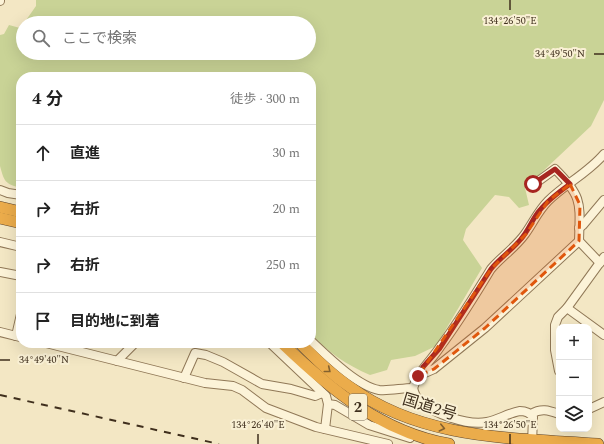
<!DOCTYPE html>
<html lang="ja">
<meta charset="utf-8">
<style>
:root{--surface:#fff;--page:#f6f6f6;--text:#222;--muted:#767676;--line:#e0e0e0}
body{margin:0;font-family:Spectral,"Noto Sans JP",serif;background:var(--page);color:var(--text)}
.controls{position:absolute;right:12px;bottom:12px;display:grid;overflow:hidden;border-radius:8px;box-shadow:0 4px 16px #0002}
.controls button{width:36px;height:36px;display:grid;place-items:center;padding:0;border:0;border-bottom:1px solid var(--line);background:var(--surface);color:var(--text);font:20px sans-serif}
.stop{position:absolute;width:12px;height:12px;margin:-9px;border:3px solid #a72520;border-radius:50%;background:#fff}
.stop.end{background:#a72520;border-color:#fff;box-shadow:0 1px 4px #0008}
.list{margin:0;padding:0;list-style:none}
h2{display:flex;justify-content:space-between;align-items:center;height:52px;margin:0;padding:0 16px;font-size:17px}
h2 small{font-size:13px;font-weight:400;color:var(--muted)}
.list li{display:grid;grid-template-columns:26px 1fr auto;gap:12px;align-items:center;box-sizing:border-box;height:56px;padding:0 16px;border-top:1px solid var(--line)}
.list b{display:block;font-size:15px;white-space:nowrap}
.list em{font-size:13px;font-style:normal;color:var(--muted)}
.icon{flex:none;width:22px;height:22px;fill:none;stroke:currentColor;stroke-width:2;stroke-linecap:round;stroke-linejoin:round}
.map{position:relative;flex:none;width:604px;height:444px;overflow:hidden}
.search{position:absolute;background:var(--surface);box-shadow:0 4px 16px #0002;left:16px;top:16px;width:300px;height:44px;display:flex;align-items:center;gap:10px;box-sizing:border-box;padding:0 14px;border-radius:22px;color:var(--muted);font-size:15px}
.panel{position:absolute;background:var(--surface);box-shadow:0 4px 16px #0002;left:16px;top:72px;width:300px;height:276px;border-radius:16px}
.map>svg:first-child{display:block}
.green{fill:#c9d396}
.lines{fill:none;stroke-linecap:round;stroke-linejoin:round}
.stream{stroke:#6b968d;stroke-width:2}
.minor-casing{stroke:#907857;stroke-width:10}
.highway-casing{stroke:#5e452c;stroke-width:12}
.minor{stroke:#fcf3d8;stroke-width:8}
.highway{stroke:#ebac4b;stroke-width:11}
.rail{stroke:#3f2f1d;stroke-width:2;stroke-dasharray:7 7;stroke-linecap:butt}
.oneway{stroke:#84612f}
.route{stroke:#a72520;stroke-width:5}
.marked{fill:#e0570d;fill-opacity:0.2;stroke:#e0570d;stroke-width:3;stroke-dasharray:8 5;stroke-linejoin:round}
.ticks{fill:none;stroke:#3f2f1d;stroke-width:1.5}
.labels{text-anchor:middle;stroke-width:4;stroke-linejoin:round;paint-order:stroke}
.shield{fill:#f9f0d4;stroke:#776954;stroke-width:1}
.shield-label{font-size:15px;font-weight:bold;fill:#3f2f1d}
.street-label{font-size:16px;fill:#3f2f1d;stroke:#f9f0d4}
.ticks-label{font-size:10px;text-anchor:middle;fill:#3f2f1d;stroke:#f9f0d4;stroke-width:4;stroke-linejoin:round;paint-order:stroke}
</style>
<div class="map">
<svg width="604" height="444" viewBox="0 0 604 444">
<rect width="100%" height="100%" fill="#f3e7c4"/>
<path class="green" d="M 36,0 L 604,0 L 604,100 L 591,126 L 525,188 L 529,205 L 519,208 L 509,197 L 495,195 L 466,229 L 463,240 L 482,268 L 436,346 L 415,356 L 391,360 L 387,370 L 370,375 C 347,365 329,353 311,334 L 311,77 L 21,77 L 21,188 C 5,184 4,181 0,166 L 0,35 L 4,34 L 9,25 L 20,28 L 23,24 L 23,53 L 309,53 L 309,23 L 24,23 L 36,6 Z"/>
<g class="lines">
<path class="stream" d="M 572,429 L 572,430"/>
<defs>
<g id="minor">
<path d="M 0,1 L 0,0"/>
<path d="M 533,185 L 555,169 C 583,197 580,203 579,241 L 600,263"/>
<path d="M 0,190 L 8,193 L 21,195"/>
<path d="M 579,228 L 583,225 L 604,200"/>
<path d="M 0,242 L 21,247"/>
<path d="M 0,272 L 21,276"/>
<path d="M 567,308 L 604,335"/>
<path d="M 0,332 L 20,337"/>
<path d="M 16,336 L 21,314"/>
<path d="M 311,341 C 327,356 357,386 379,390 C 390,391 402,388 413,388 C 414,392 416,398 420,401 C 434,414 468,426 487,422 C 498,420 508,413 520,411 C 525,411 530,413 533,417 L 532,444"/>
<path d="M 46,343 L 205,383 L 233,386 L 242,390 L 266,408 L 316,427 L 388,444"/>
<path d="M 270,343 L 326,396 L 328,404 L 335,405 L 369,425 L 410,438"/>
<path d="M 117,361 L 135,343"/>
<path d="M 559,371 L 555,350 L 555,325 L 558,317 L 567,308 L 604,257"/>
<path d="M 418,376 L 434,369 L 485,328 L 579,241"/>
<path d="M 184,378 L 195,353 L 206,355 L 223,362 L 262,384 L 291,389 L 315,396 L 322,393"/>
<path d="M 413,388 C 418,371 431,361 440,347 C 459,322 475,295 491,269 C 501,257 515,248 525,234 C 533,223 538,211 548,201 C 565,184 588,173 604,154"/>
<path d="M 589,409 L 604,402"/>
<path d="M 531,414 C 541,408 548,410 559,414"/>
<path d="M 325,429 L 328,404"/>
</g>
<g id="highway">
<path d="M 0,207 L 21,212"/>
<path d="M 0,218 L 21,223"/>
<path d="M 282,343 C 330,389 381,432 449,444"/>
<path d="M 300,343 C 316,359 331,374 350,387 C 422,440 514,438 598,444"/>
</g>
</defs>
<use href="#minor" class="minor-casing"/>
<use href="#highway" class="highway-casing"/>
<use href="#minor" class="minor"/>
<use href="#highway" class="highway"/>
<path class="rail" d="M 0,395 L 219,444"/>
</g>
<defs><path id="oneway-chevron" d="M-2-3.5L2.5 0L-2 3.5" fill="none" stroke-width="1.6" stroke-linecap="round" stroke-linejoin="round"/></defs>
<g class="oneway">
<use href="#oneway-chevron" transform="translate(328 370) rotate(39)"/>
<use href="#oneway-chevron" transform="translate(442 428) rotate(13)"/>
</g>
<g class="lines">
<path class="route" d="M 418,376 L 423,367 L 440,348 L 491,269 C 500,258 512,250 521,239 C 529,230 532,219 540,210 C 548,200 559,192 570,184 L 555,169 L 533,184"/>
</g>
<path class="marked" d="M 570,184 L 580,205 L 579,241 L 485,328 L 434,369 L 418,376 L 491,269 L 526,234 L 548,201 Z"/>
<path class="ticks" d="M 510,0 L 510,10M 594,54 L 604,54M 0,360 L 10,360M 258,434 L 258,444M 510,434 L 510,444"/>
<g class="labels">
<rect class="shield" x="349" y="394" width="18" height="26" rx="3"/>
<g class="shield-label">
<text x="358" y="412">2</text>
</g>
<g class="street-label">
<text transform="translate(430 406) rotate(17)" y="6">国道2号</text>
</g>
</g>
<g class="ticks-label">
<text x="510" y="24">134°26'50"E</text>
<text x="560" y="57">34°49'50"N</text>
<text x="44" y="363">34°49'40"N</text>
<text x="258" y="428">134°26'40"E</text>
<text x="510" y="428">134°26'50"E</text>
</g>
</svg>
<div class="controls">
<button>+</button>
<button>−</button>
<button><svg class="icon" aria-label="layers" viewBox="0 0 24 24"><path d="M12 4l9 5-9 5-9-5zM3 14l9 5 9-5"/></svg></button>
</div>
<div class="stop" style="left:533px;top:184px"></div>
<div class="stop end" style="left:418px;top:376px"></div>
<div class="search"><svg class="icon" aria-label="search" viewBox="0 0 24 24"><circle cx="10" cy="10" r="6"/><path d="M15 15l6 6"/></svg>ここで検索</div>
<section class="panel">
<h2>4 分<small>徒歩 · 300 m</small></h2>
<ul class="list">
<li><svg class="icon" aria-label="ahead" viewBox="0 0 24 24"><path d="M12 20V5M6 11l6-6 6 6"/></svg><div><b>直進</b></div><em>30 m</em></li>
<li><svg class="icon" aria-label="right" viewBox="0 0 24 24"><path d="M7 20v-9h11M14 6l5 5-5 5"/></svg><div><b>右折</b></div><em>20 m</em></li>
<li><svg class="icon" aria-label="right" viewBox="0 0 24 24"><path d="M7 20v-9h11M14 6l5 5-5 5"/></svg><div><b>右折</b></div><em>250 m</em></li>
<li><svg class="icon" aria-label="arrive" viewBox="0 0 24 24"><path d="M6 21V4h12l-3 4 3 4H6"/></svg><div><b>目的地に到着</b></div></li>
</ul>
</section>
</div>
